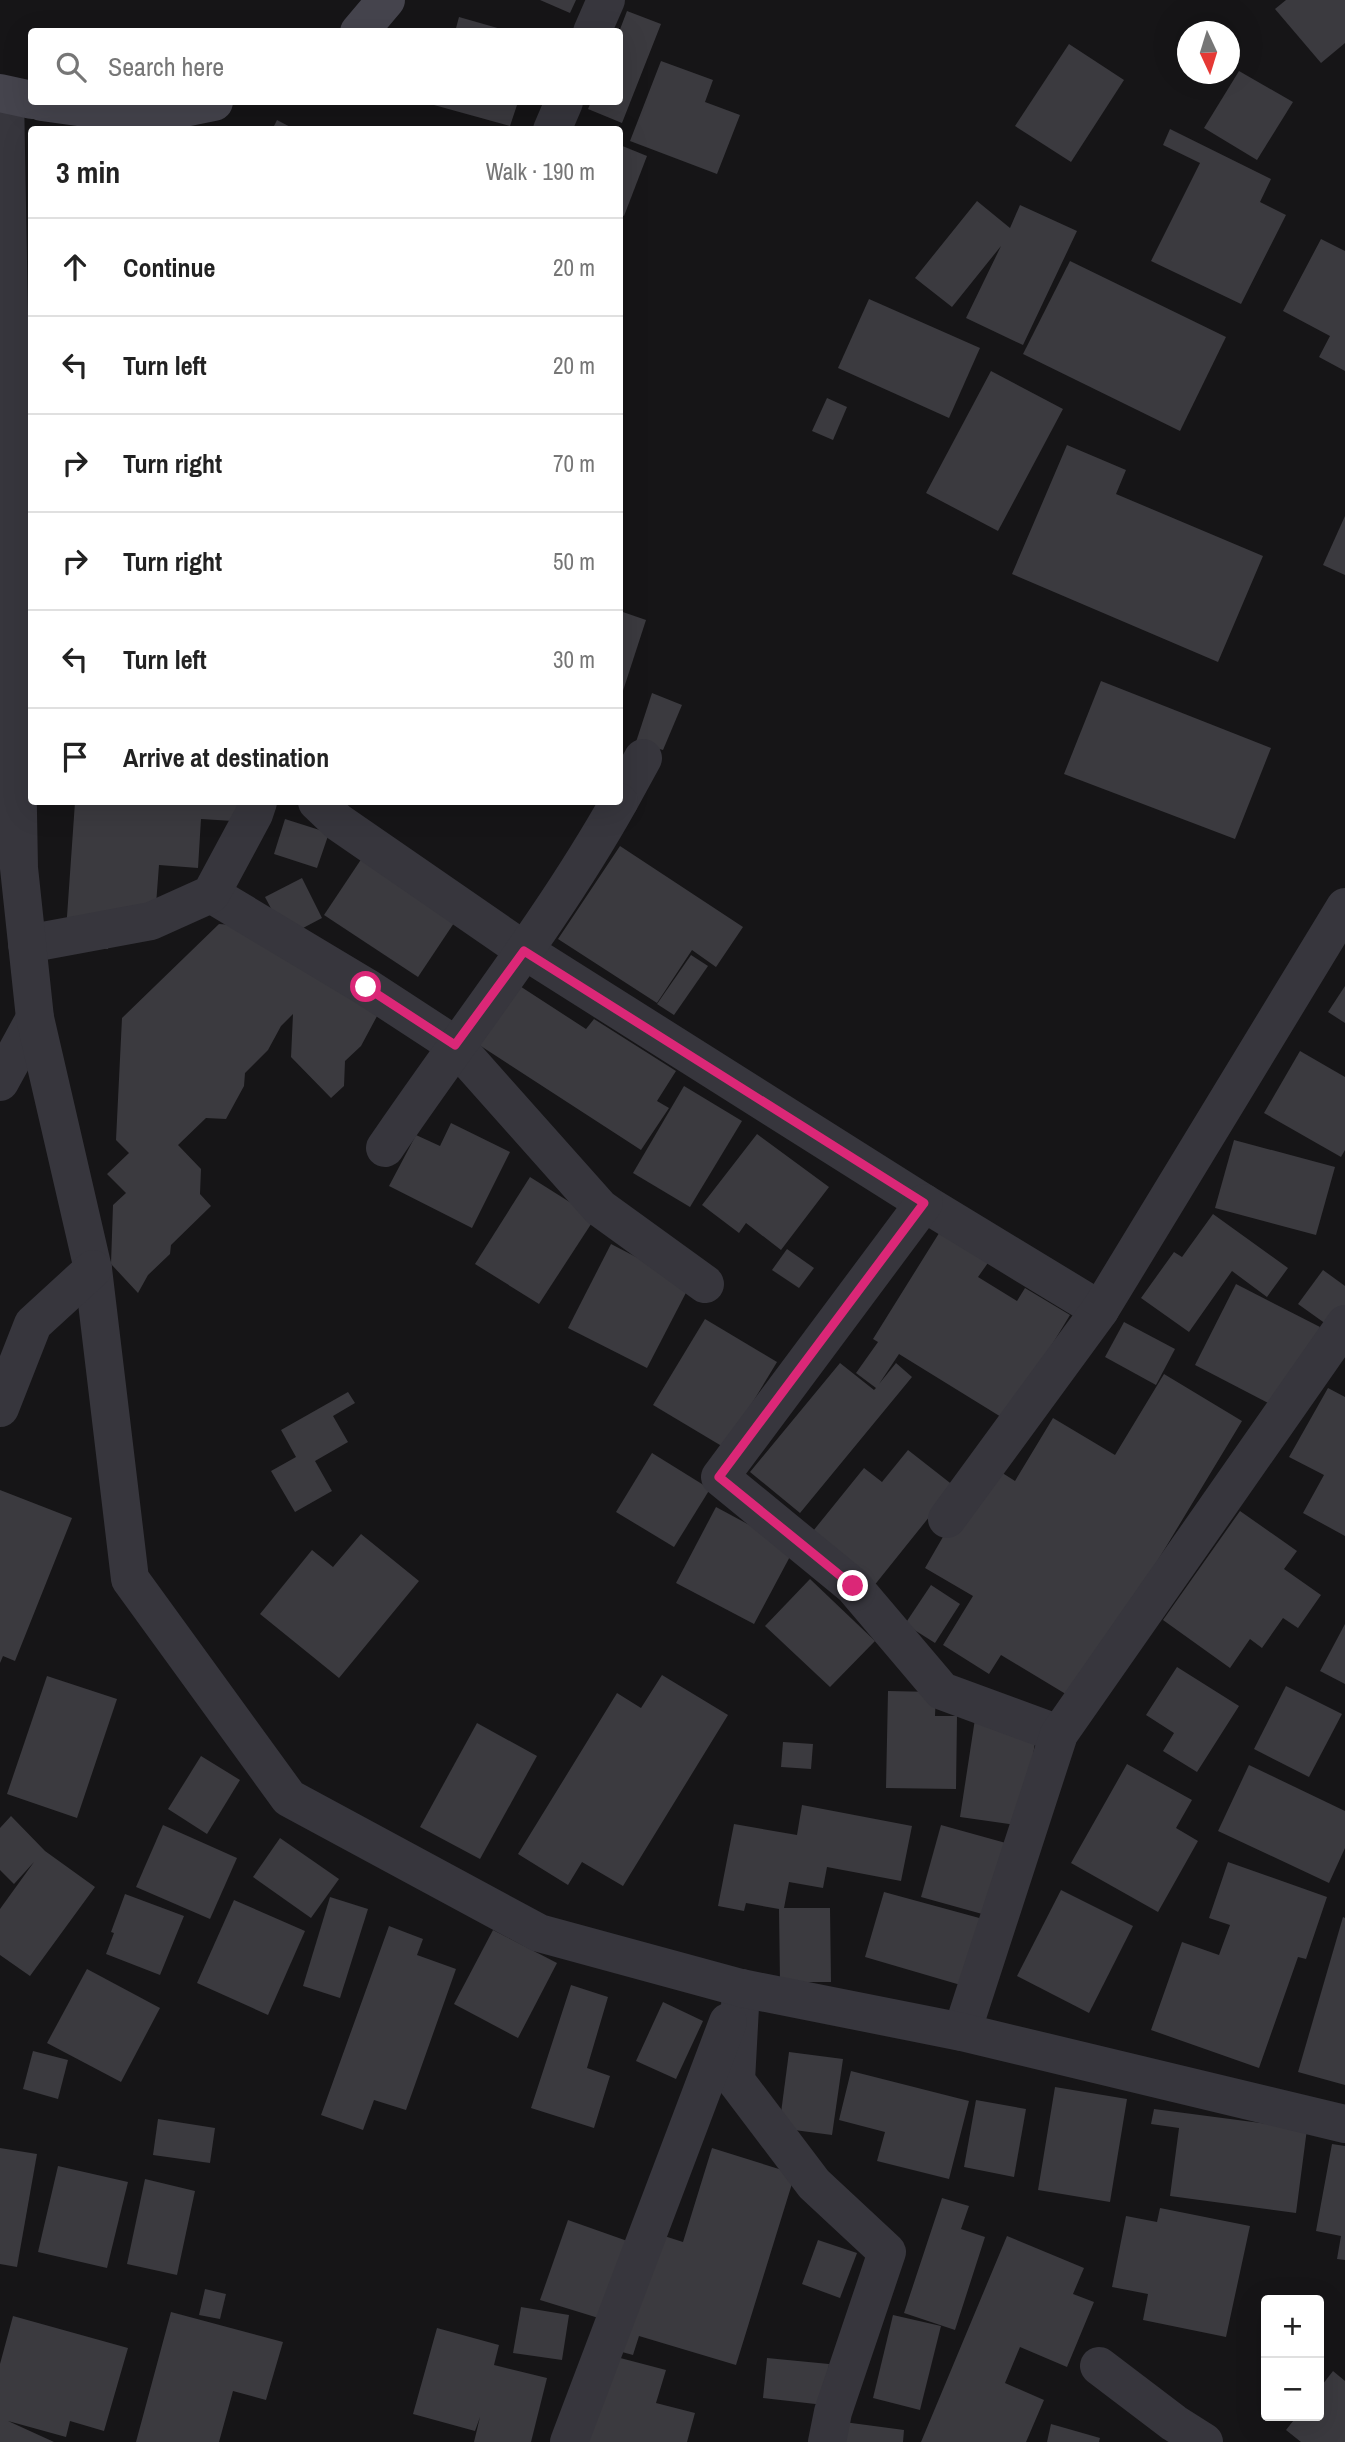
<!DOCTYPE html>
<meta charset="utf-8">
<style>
:root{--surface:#fff;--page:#f6f6f6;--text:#222;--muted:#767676;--line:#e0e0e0}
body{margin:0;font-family:"Archivo Narrow",sans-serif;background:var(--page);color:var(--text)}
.controls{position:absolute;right:21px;bottom:21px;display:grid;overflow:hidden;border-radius:7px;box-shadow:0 7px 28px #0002}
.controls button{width:63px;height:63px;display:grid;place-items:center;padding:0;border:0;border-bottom:2px solid var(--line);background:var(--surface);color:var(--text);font:35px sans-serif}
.compass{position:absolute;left:1177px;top:21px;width:63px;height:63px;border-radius:50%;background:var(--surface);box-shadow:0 7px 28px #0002;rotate:176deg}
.stop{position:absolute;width:21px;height:21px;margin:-16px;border:5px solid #db2777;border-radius:50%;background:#fff}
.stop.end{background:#db2777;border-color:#fff;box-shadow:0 2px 7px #0008}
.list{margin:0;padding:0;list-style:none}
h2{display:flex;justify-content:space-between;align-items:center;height:91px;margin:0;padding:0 28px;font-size:30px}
h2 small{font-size:23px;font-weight:400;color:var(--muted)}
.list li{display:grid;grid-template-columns:46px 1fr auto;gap:21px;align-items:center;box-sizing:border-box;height:98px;padding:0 28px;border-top:2px solid var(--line)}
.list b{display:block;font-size:26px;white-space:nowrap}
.list em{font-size:23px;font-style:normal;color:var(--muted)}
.icon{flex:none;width:38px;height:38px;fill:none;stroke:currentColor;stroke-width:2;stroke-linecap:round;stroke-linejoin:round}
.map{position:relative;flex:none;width:1345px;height:2442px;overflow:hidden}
.search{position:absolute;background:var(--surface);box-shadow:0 7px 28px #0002;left:28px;top:28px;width:595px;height:77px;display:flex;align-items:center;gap:18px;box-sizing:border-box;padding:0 24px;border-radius:7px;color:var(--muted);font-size:26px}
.panel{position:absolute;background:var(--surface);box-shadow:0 7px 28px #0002;left:28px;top:126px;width:595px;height:679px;border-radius:7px}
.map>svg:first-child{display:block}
.building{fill:#3b3a3f}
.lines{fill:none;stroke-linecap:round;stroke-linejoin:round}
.minor{stroke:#37363d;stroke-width:38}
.tertiary{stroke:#37363d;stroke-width:38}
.secondary{stroke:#45444d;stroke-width:38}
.route{stroke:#db2777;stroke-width:9}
</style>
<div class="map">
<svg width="1345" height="2442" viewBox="0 0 1345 2442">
<rect width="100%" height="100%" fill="#161517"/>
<g class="building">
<path d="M 540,0 L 576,0 L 570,13 Z"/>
<path d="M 1286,0 L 1345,0 L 1345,43 L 1321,63 L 1275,9 Z"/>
<path d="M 627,11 L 661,24 L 622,123 L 588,109 L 591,102 L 620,102 L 619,32 Z"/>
<path d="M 459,17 L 508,31 L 508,32 L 455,32 Z"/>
<path d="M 1069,44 L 1124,80 L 1071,162 L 1015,126 Z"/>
<path d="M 661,61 L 713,80 L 705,102 L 740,115 L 717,174 L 630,141 Z"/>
<path d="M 1239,71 L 1293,102 L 1257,160 L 1204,128 Z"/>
<path d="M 435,102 L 518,102 L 510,126 L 434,105 Z"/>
<path d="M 277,120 L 296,130 L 272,130 Z"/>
<path d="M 1170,129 L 1271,179 L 1260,202 L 1286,215 L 1241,304 L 1151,261 L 1200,163 L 1163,145 Z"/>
<path d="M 620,145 L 647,156 L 624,216 L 620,214 Z"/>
<path d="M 977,201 L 1010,228 L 1020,205 L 1077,231 L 1023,345 L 966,318 L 1001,246 L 952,307 L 915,278 Z"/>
<path d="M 1321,239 L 1345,251 L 1345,371 L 1319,357 L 1330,336 L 1283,311 Z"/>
<path d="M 1070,261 L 1226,337 L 1180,431 L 1023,354 Z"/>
<path d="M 869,299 L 980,348 L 949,418 L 838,368 Z"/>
<path d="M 991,371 L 1063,409 L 998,531 L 926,493 Z"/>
<path d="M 827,398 L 847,407 L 833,440 L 812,431 Z"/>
<path d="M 1067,445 L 1126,470 L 1116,494 L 1263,556 L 1218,662 L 1012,574 Z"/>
<path d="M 1345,516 L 1345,575 L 1323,565 Z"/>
<path d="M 620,611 L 646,620 L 620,700 Z"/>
<path d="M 1101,681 L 1271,748 L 1235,839 L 1064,774 Z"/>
<path d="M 652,693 L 682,705 L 663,750 L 636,742 Z"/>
<path d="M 75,802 L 251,802 L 249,822 L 201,819 L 198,868 L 159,865 L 155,918 L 111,914 L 108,949 L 65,945 Z"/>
<path d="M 285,819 L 329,833 L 317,868 L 274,854 Z"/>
<path d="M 620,846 L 743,927 L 716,967 L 692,950 L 657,1003 L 558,939 Z"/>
<path d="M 364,855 L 458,917 L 418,977 L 324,915 Z"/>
<path d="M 302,878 L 322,918 L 286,937 L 265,897 Z"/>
<path d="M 219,924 L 233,925 L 383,1005 L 361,1046 L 345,1061 L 344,1086 L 331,1098 L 291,1057 L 293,1014 L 281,1026 L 268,1050 L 245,1073 L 244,1086 L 226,1119 L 206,1118 L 178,1145 L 201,1169 L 200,1194 L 211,1206 L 171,1245 L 170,1254 L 148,1275 L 138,1293 L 111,1264 L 113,1205 L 126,1193 L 107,1174 L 129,1153 L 116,1140 L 122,1018 Z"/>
<path d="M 691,955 L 708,966 L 674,1015 L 657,1004 Z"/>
<path d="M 509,979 L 586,1029 L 594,1019 L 676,1071 L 657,1101 L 669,1108 L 641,1150 L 470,1039 Z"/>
<path d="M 1345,986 L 1345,1023 L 1328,1012 Z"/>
<path d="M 1300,1051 L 1345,1077 L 1345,1150 L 1341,1157 L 1264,1113 Z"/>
<path d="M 684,1086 L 742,1121 L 690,1207 L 633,1173 Z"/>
<path d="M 451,1123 L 510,1152 L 472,1228 L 389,1186 L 416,1135 L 440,1146 Z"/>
<path d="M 757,1134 L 829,1187 L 781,1250 L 746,1223 L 739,1233 L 702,1205 Z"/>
<path d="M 1234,1140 L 1335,1167 L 1316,1235 L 1215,1208 Z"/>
<path d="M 530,1177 L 595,1218 L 539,1304 L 475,1264 Z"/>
<path d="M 1213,1214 L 1288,1268 L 1267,1297 L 1232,1271 L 1189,1332 L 1141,1298 L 1174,1252 L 1182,1257 Z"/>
<path d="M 941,1230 L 990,1260 L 978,1277 L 1017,1301 L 1025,1288 L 1070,1315 L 1006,1420 L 899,1354 L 879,1384 L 896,1363 L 912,1377 L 800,1513 L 750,1472 L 840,1363 L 874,1390 L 876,1388 L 856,1373 L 878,1342 L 873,1339 Z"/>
<path d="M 611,1244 L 690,1285 L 647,1368 L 568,1328 Z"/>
<path d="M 787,1249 L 814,1268 L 799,1288 L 772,1270 Z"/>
<path d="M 1323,1270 L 1345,1286 L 1345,1312 L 1333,1329 L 1298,1304 Z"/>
<path d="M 1236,1284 L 1320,1327 L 1278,1408 L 1195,1365 Z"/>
<path d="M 705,1319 L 777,1362 L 725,1448 L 653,1405 Z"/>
<path d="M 1124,1322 L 1175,1349 L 1156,1385 L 1105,1357 Z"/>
<path d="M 1164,1374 L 1242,1421 L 1074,1699 L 1001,1655 L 989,1674 L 943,1645 L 973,1596 L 925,1568 L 951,1523 L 993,1467 L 1015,1481 L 1053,1418 L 1115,1455 Z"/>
<path d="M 1328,1388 L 1345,1397 L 1345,1536 L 1303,1513 L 1324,1475 L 1289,1457 Z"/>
<path d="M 348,1392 L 355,1403 L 333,1416 L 348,1442 L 315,1461 L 332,1491 L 295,1512 L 271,1471 L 296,1457 L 281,1430 Z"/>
<path d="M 908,1450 L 954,1486 L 869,1592 L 805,1541 L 864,1468 L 882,1482 Z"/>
<path d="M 652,1453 L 710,1489 L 674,1547 L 616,1512 Z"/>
<path d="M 0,1490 L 72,1518 L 15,1661 L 3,1656 L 0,1663 Z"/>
<path d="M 716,1507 L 794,1549 L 754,1624 L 676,1583 Z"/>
<path d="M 1240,1511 L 1297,1551 L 1284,1569 L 1321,1595 L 1298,1628 L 1283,1618 L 1262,1648 L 1250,1639 L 1230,1668 L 1163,1620 Z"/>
<path d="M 361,1534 L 419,1581 L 339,1678 L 260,1614 L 312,1550 L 333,1567 Z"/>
<path d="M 810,1579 L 875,1641 L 830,1687 L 765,1626 Z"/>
<path d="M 931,1585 L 960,1604 L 935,1643 L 905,1624 Z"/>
<path d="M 1345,1624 L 1345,1684 L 1320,1671 Z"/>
<path d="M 1177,1667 L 1239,1706 L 1197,1772 L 1163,1751 L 1174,1733 L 1146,1715 Z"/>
<path d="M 662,1675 L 728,1715 L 623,1886 L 582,1862 L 568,1885 L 518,1854 L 617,1693 L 641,1708 Z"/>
<path d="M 47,1676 L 117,1699 L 77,1818 L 7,1794 Z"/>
<path d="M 1286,1686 L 1342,1714 L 1309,1777 L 1254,1749 Z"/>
<path d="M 888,1691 L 936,1692 L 935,1716 L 957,1716 L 956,1789 L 886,1788 Z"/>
<path d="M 975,1719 L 1037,1728 L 1023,1826 L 960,1817 Z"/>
<path d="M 477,1723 L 537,1756 L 480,1859 L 420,1827 Z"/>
<path d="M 783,1742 L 813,1744 L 811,1769 L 781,1767 Z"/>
<path d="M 201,1756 L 240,1780 L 207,1834 L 168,1809 Z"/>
<path d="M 1127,1764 L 1192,1800 L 1176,1828 L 1198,1841 L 1158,1912 L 1071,1863 Z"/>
<path d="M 1249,1765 L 1345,1811 L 1345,1848 L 1329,1883 L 1218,1831 Z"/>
<path d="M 802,1805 L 912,1826 L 901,1881 L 827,1867 L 823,1888 L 789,1882 L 784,1908 L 830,1908 L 831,1982 L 780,1982 L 779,1909 L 746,1903 L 744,1911 L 718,1906 L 734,1824 L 797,1835 Z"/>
<path d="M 11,1816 L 45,1851 L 95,1887 L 30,1976 L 0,1955 L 0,1909 L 34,1862 L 14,1884 L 0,1870 L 0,1828 Z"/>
<path d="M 163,1825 L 237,1858 L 210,1919 L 136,1887 Z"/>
<path d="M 941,1825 L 1013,1845 L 993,1917 L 921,1897 Z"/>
<path d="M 280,1838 L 339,1879 L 311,1918 L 253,1877 Z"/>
<path d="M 1228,1862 L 1327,1897 L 1306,1959 L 1298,1957 L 1259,2068 L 1151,2030 L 1182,1942 L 1219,1955 L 1230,1925 L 1209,1918 Z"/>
<path d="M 1061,1890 L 1133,1926 L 1089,2013 L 1017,1976 Z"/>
<path d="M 884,1892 L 983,1919 L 964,1986 L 865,1957 Z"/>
<path d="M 125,1894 L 184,1916 L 160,1975 L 106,1954 L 114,1933 L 111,1932 Z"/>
<path d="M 330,1897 L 368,1909 L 340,1998 L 303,1986 Z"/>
<path d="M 234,1900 L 305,1931 L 268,2015 L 197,1983 Z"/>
<path d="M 1343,1917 L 1345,1918 L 1345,2085 L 1298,2072 Z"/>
<path d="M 389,1926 L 423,1939 L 417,1955 L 456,1969 L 406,2110 L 374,2100 L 363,2130 L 321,2115 Z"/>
<path d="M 493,1930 L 557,1963 L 518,2038 L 454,2004 Z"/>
<path d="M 87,1969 L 160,2008 L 121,2082 L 47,2043 Z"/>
<path d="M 571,1985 L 608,1997 L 587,2068 L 610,2076 L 594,2128 L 531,2108 Z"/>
<path d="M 663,2002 L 703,2021 L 676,2079 L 636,2061 Z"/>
<path d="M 33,2051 L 68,2060 L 58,2099 L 23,2089 Z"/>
<path d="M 789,2052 L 843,2059 L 832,2135 L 779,2128 Z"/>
<path d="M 851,2071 L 969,2101 L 949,2179 L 877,2161 L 885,2132 L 839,2120 Z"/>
<path d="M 1055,2087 L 1127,2099 L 1110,2202 L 1038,2190 Z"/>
<path d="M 976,2100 L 1026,2109 L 1014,2177 L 964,2167 Z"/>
<path d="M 1154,2109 L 1307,2129 L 1296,2213 L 1170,2196 L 1179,2128 L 1151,2124 Z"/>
<path d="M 158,2119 L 215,2128 L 210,2163 L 153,2155 Z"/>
<path d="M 1332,2144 L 1345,2146 L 1345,2260 L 1337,2259 L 1341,2236 L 1316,2231 Z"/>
<path d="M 0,2148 L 37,2154 L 17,2267 L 0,2264 Z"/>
<path d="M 712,2148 L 795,2174 L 736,2365 L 639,2336 L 633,2355 L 622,2352 L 658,2234 L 683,2242 Z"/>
<path d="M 58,2166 L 128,2182 L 107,2268 L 38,2252 Z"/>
<path d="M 145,2179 L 195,2191 L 177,2275 L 127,2264 Z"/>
<path d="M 942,2198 L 969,2206 L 961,2229 L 985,2237 L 955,2330 L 904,2313 Z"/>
<path d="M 1160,2208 L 1250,2226 L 1226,2337 L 1143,2320 L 1148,2294 L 1112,2287 L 1126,2216 L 1157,2222 Z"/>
<path d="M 568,2220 L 633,2243 L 605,2320 L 540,2300 Z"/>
<path d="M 1007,2236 L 1084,2268 L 1073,2294 L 1094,2302 L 1067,2367 L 1020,2347 L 1005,2383 L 1044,2400 L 1026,2442 L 921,2442 Z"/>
<path d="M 818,2240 L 857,2253 L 840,2298 L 802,2284 Z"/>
<path d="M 205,2289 L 226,2294 L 220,2319 L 199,2315 Z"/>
<path d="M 521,2307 L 569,2315 L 562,2360 L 513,2353 Z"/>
<path d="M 171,2312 L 283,2342 L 266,2400 L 233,2391 L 219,2442 L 136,2442 Z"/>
<path d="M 893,2315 L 941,2326 L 920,2410 L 873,2398 Z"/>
<path d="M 13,2316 L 128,2348 L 104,2431 L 70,2421 L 66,2437 L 8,2421 L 54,2442 L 0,2442 L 0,2364 Z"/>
<path d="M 437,2328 L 499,2345 L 494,2365 L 547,2378 L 531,2442 L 474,2442 L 480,2417 L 475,2431 L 413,2414 Z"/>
<path d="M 605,2354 L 666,2370 L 656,2403 L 695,2413 L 687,2442 L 581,2442 Z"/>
<path d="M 767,2358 L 829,2364 L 824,2405 L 763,2398 Z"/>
<path d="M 1333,2371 L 1345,2381 L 1345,2442 L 1301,2442 L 1286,2430 L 1297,2416 L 1319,2416 L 1319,2389 Z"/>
<path d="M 844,2422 L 904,2430 L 903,2442 L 841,2442 Z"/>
<path d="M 1051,2424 L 1100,2438 L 1099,2442 L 1047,2442 Z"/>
</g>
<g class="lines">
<g class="minor">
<path d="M 592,32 L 606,0"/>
<path d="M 552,130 L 564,102"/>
<path d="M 620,800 L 643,758"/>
<path d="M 317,802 L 338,822 L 525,951 L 924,1203 L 1100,1310"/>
<path d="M 211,894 L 366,987 L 455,1045 L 600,1208 L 705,1284"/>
<path d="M 27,944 L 151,921 L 211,894 L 254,814 L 258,802"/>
<path d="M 0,1082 L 35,1018"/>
<path d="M 385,1148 C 463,1033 551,923 619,802"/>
<path d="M 924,1203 L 720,1477 L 853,1586 L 942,1691 L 1059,1734"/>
<path d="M 947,1519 L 1100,1310 L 1345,907"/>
<path d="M 741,1988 L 736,2081 L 814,2184 L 887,2252 L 833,2412 L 827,2442"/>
<path d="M 962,2032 L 1059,1734 L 1345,1324"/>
<path d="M 1099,2366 L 1174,2423 L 1204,2442"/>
<path d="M 569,2442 L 728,2022"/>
</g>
<g class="tertiary">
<path d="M 5,95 L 19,868 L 35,1018 L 93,1269 L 130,1579 L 289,1798 L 539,1933 L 741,1988 L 962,2032 L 1345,2124"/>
<path d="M 0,1408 L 33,1324 L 93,1269"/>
</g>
<g class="secondary">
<path d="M 359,32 L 386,0"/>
<path d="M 0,93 L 32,100"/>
<path d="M 42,102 L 85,108 L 160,113 L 214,102"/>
</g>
</g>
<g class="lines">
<path class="route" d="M 366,987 L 455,1045 L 524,951 L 924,1203 L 719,1477 L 853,1586"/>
</g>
</svg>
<div class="controls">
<button>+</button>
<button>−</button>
</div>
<svg class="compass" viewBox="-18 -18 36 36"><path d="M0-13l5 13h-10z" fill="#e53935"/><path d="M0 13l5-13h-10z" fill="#767676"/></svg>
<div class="stop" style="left:366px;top:987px"></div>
<div class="stop end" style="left:853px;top:1586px"></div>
<div class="search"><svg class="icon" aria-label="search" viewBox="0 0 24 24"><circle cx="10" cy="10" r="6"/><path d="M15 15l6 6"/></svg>Search here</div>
<section class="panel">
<h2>3 min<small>Walk · 190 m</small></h2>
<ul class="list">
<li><svg class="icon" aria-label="ahead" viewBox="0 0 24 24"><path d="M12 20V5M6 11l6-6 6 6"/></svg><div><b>Continue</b></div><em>20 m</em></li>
<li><svg class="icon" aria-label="left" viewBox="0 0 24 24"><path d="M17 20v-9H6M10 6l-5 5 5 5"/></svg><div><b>Turn left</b></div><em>20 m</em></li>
<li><svg class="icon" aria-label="right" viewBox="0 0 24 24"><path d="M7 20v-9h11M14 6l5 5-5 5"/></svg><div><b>Turn right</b></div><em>70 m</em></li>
<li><svg class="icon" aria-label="right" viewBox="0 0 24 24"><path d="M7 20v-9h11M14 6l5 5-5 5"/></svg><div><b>Turn right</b></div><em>50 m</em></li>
<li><svg class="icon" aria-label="left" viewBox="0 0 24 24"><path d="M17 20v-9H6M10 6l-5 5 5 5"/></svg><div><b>Turn left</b></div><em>30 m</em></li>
<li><svg class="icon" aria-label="arrive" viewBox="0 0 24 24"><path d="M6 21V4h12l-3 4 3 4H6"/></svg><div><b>Arrive at destination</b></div></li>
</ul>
</section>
</div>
